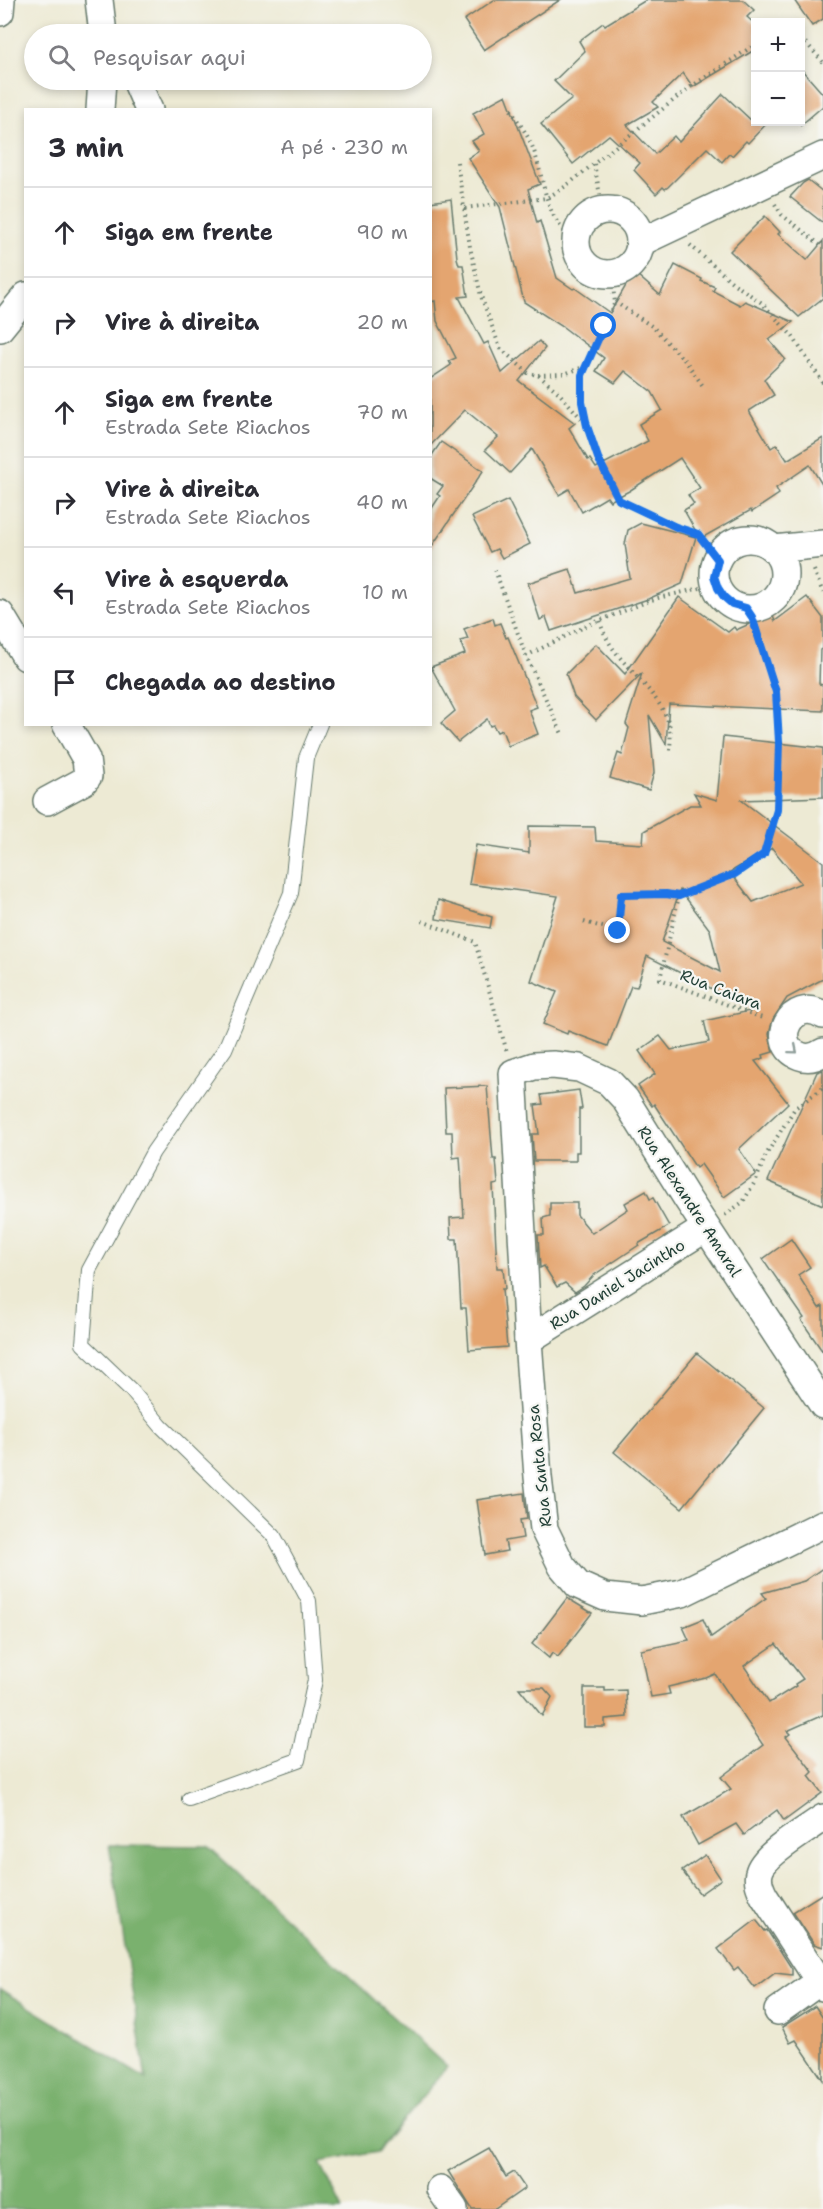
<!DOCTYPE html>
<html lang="pt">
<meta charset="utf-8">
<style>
:root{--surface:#fff;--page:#f7f7f7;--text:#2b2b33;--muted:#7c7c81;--line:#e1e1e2}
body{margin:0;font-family:"Shantell Sans",sans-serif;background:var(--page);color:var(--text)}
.controls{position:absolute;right:18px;top:18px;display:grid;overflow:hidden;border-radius:0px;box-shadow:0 3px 9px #0003}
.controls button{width:54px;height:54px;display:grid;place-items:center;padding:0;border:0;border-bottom:2px solid var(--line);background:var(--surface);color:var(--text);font:30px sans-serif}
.stop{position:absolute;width:18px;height:18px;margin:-14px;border:4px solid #1a73e8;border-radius:50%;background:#fff}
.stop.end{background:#1a73e8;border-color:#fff;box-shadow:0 2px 6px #0008}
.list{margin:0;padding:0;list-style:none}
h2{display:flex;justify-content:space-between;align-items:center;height:78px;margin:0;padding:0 24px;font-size:26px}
h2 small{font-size:20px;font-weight:400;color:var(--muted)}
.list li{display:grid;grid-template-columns:39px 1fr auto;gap:18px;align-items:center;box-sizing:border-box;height:90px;padding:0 24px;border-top:2px solid var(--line)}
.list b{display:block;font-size:22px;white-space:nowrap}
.list p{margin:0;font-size:20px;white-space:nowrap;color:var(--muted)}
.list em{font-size:20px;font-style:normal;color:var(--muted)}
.icon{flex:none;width:33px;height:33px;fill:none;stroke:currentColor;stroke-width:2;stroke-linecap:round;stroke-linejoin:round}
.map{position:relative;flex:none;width:823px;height:2209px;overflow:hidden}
.search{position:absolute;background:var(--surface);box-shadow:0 3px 9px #0003;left:24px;top:24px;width:408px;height:66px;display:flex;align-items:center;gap:15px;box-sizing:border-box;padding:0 21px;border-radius:33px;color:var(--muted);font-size:22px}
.panel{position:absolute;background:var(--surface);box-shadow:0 3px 9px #0003;left:24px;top:108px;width:408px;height:618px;border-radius:0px}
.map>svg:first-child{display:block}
.forest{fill:#7ab16e;stroke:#4c7751;stroke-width:1.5}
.building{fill:#e4a56f;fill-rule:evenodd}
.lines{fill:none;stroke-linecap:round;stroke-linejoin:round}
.service-casing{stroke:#677a6c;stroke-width:16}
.minor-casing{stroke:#677a6c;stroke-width:30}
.path{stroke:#677a6c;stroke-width:4;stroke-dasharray:1.5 4.5;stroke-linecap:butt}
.service{stroke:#fff;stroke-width:14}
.minor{stroke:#fff;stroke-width:27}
.oneway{stroke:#8f9e9a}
.route{stroke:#1a73e8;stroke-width:8}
.labels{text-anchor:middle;stroke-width:4.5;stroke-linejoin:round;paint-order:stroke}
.street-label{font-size:16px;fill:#1f3d34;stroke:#f6f6f2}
</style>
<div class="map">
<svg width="823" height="2209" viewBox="0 0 823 2209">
<rect width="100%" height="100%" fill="#f6f6f2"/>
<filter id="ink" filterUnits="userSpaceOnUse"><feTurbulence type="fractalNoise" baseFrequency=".0167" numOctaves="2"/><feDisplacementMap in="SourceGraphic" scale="12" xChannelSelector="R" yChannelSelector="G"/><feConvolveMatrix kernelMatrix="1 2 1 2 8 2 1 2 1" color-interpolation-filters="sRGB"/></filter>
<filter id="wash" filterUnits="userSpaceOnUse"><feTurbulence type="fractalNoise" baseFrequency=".008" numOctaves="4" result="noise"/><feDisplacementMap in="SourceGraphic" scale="24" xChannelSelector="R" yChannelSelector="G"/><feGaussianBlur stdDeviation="1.35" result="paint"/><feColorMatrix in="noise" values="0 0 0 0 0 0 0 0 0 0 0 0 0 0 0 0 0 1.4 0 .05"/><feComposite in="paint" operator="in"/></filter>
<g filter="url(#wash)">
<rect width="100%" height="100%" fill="#edead4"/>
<path class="forest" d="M 109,1845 L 208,1846 L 447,2067 L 377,2152 L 320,2163 L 343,2209 L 0,2209 L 0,1989 L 146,2079 Z"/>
<g id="blocks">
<g class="building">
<path d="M 494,0 L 560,0 L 484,50 L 464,20 Z"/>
<path d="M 646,0 L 743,0 L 754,10 L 747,17 L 756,25 L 756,49 L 693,87 L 683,73 L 653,102 L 658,107 L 627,125 L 655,154 L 674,136 L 679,142 L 723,94 L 753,122 L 768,122 L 748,143 L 746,141 L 732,156 L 729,154 L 722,162 L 707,148 L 668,187 L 665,189 L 663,187 L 656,194 L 634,170 L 640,163 L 609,135 L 573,164 L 541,124 L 572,99 L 554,81 L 585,51 L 579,41 L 603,23 L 605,25 Z"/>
<path d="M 794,0 L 823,0 L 823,19 L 812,26 Z"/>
<path d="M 801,69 L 823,94 L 823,106 L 801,125 Z"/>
<path d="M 506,95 L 540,184 L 528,189 L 537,223 L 540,221 L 557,278 L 573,289 L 575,288 L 610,313 L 628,282 L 637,275 L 660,295 L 675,265 L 702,279 L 701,281 L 715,287 L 713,291 L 740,305 L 745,301 L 793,322 L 769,340 L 785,359 L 764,379 L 774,395 L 749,411 L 771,448 L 777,444 L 787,460 L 823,438 L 823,486 L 810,465 L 776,488 L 779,494 L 752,512 L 751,510 L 700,539 L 684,510 L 694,504 L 688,495 L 700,488 L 680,458 L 629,491 L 610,501 L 607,497 L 582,512 L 569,489 L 559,495 L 532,449 L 510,473 L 485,450 L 498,437 L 465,410 L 430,446 L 430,379 L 451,365 L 449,361 L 456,358 L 437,321 L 435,301 L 430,302 L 430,202 L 451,199 L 457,258 L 459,265 L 463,265 L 468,296 L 459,297 L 484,344 L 488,342 L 502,373 L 539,341 L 545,348 L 519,381 L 575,423 L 569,428 L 588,460 L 590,459 L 596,468 L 648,441 L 639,424 L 662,410 L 652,392 L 625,371 L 615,383 L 596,371 L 604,358 L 563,327 L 524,302 L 500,207 L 468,158 L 479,151 L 472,141 L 484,134 L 473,113 Z"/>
<path d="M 808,180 L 823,192 L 823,223 L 790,197 L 803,183 Z"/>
<path d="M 765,216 L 780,232 L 778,234 L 807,260 L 823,241 L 823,298 L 799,317 L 730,251 Z"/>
<path d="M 441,442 L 483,471 L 430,549 L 430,511 L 440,496 L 437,494 L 443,486 L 430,478 L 430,458 Z"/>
<path d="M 508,500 L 530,544 L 502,558 L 497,549 L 490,552 L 472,517 Z"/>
<path d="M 641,523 L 696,537 L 682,584 L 648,599 L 551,631 L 546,617 L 540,620 L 528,583 L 570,569 L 578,593 L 630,578 L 625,544 L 628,530 Z"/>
<path d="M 679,597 L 728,632 L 734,627 L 736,630 L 772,614 L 775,621 L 807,597 L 823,618 L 823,648 L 820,650 L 819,684 L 823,685 L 823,711 L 669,704 L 666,744 L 649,715 L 654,773 L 649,790 L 610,778 L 618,753 L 622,755 L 629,728 L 626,724 L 642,673 L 596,720 L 574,697 L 566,674 L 596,644 L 625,674 Z"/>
<path d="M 493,618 L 495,625 L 500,623 L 506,638 L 508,637 L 537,707 L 529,710 L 538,734 L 508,746 L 502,730 L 497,732 L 493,725 L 490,726 L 487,719 L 458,742 L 441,723 L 455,711 L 431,667 L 465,654 L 460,641 L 468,639 L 464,629 Z"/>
<path d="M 723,737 L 823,748 L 823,797 L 741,800 L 823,862 L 823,979 L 787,998 L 773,1019 L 769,1034 L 773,1052 L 763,1055 L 764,1058 L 755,1061 L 788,1103 L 739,1149 L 756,1174 L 724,1197 L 701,1164 L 696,1168 L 654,1104 L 652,1106 L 638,1086 L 655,1074 L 639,1051 L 660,1036 L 671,1050 L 709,1042 L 704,1021 L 754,1010 L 647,956 L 637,987 L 631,986 L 608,1046 L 568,1031 L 567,1034 L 543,1024 L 557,992 L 531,981 L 558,896 L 469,884 L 476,845 L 529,853 L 529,826 L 595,827 L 596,841 L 643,844 L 644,831 L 690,805 L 701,805 L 694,793 L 717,800 ZM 772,848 L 801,883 L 753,902 L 730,872 ZM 680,890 L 710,930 L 720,972 L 662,942 Z"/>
<path d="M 438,900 L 492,917 L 490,928 L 436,919 Z"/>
<path d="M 823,1070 L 823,1205 L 768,1181 L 817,1072 Z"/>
<path d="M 487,1086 L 493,1159 L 496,1159 L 498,1184 L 493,1185 L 497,1268 L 503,1268 L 505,1289 L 502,1289 L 507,1347 L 469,1350 L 466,1308 L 461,1308 L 457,1239 L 451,1239 L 450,1218 L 464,1217 L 460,1157 L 453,1158 L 452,1132 L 446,1132 L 444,1088 Z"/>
<path d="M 579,1090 L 582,1109 L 579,1109 L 579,1152 L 576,1152 L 576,1161 L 534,1161 L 532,1134 L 539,1134 L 535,1105 L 543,1104 L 541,1095 Z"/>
<path d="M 646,1191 L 650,1199 L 653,1198 L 669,1226 L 638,1244 L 639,1245 L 594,1275 L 584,1286 L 575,1292 L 565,1283 L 557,1287 L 544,1266 L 540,1268 L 538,1235 L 544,1235 L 543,1218 L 550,1216 L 550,1203 L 577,1203 L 577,1215 L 592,1233 L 628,1209 L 625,1203 Z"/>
<path d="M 791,1239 L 810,1267 L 798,1275 L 819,1308 L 823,1306 L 823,1352 L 801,1320 L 804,1318 L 763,1259 Z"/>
<path d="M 697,1353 L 764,1408 L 682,1508 L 614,1452 Z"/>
<path d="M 524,1493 L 527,1519 L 520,1520 L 523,1538 L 505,1541 L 507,1551 L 485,1555 L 477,1500 Z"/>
<path d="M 823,1568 L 823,1715 L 787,1731 L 790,1734 L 786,1737 L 813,1772 L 809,1776 L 822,1793 L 784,1821 L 777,1810 L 744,1835 L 736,1824 L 698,1845 L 683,1817 L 731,1789 L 721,1777 L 763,1745 L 715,1674 L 706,1678 L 668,1687 L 670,1694 L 651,1697 L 641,1650 L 689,1640 L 683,1627 L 703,1619 L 711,1637 L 766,1598 L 762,1593 L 804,1581 ZM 776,1644 L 803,1679 L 795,1684 L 796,1686 L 769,1703 L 744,1666 Z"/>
<path d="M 567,1598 L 592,1613 L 558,1657 L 552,1653 L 549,1658 L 532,1644 Z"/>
<path d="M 519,1688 L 544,1688 L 552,1697 L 542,1716 Z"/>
<path d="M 584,1688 L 605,1688 L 605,1691 L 626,1690 L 627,1717 L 605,1719 L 605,1727 L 584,1727 Z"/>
<path d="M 705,1855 L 721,1879 L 700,1894 L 682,1871 Z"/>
<path d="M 823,1893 L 823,1947 L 814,1944 L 793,1912 Z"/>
<path d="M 756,1920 L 765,1931 L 767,1930 L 792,1969 L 792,1975 L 775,1973 L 755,1988 L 738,1967 L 734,1970 L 718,1949 Z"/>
<path d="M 815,2006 L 823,2018 L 823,2080 L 796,2040 L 790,2043 L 782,2027 Z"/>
<path d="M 489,2148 L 506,2177 L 514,2172 L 525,2188 L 495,2209 L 472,2209 L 448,2171 Z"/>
</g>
</g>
</g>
<g filter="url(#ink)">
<use href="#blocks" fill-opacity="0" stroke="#677a6c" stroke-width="1.5"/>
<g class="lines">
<defs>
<path id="service" d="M 189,1799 L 298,1760 L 315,1680 L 309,1601 L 274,1536 L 161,1426 L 131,1390 L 83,1344 L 89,1270 L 153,1152 L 225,1049 L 291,893 L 306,758 L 320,724"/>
<g id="minor">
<path d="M 99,0 L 103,34"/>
<path d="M 0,12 L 1,0"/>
<path d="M 136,80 L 149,110"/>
<path d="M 100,110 L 102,80"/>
<circle cx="608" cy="242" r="32"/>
<path d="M 641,242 L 823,156"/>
<path d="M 0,328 L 26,296"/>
<circle cx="749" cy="574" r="35"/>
<path d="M 774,549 L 823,544"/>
<path d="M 0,614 L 26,657"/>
<path d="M 47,801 L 84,781 L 88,776 L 86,759 L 66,724"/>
<path d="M 823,1015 C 791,995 768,1044 800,1056 C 808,1059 816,1057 823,1052"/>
<path d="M 528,1340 L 706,1228"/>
<path d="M 823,1405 L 688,1200 L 625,1099 L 609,1082 L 579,1068 L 553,1065 L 534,1066 L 513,1073 L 528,1340 L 538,1477 L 544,1529 L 562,1566 L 578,1585 L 605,1597 L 642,1601 L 682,1593 L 823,1524"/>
<path d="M 823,1818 C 808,1829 762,1855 759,1873 C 757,1881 760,1888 764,1896 L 823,1987"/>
<path d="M 778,2011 L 823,1979"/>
<path d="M 440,2189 L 454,2209"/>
</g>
</defs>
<use href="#service" class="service-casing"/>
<use href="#minor" class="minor-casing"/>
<g class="path">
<path d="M 800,41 L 807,44 L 823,62"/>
<path d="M 511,110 C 519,123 529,136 534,151 C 546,185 544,219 576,241"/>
<path d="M 457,162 L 470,247 L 481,296 L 500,348 L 528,373 L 538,375 L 558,392 L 587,425"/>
<path d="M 594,164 L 603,210"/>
<path d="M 775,204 L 782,215 L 823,247"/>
<path d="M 465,208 L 547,198 L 566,186 L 689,88 L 756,44"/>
<path d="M 690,245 L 733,283 L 762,303 L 793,337 L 823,383"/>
<path d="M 611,275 L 615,302 L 582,375 L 582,402 L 587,426 L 598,458 L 619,500 L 677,527 L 697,534 L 718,560"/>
<path d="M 615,302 L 653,327 L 687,363 L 703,386"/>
<path d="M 538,375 L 564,374 L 586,366"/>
<path d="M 495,570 L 526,656 L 563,736"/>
<path d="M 814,570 L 823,593"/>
<path d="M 600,621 C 610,661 653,682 668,721 C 672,731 670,743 670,754"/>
<path d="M 526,656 L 586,626 L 654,599 L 717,584"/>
<path d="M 679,896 L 660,979 L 765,1019"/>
<path d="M 422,921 L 475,942 L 507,1052"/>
<path d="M 584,922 L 618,931 L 621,895 L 666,894 L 679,896 L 735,874 L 764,854 L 777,810 L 779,742 L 776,692 L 761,643 L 752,617 L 746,608"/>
<path d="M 725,1215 L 743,1202 L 756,1180 L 766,1155 L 795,1108 L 823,1088"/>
</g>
<use href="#service" class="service"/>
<use href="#minor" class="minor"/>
</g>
<defs><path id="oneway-chevron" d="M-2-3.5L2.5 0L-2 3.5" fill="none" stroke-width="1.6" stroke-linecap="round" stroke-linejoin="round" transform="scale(1.5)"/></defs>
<use class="oneway" href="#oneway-chevron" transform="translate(794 1050) rotate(40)"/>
</g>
<g class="lines" filter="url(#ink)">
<path class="route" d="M 604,326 L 582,375 L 582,402 L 587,426 L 598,458 L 619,500 L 676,527 L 698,534 L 718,560 L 714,576 L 718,588 L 724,597 L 732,604 L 746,608 L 752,617 L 776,692 L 779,742 L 777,810 L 764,854 L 735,874 L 679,896 L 666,894 L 621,895 L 618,931"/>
</g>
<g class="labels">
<g class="street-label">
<text transform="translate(721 989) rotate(21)" y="6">Rua Caiara</text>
<text transform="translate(690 1201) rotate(57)" y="6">Rua Alexandre Amaral</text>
<text transform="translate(617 1284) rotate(-32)" y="6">Rua Daniel Jacintho</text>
<text transform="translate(539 1466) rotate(-96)" y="6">Rua Santa Rosa</text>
</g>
</g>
</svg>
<div class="controls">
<button>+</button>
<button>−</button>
</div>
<div class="stop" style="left:604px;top:326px"></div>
<div class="stop end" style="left:618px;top:931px"></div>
<div class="search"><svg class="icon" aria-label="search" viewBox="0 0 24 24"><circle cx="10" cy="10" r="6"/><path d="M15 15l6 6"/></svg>Pesquisar aqui</div>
<section class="panel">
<h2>3 min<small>A pé · 230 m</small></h2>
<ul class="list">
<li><svg class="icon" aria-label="ahead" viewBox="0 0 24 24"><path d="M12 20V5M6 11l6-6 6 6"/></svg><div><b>Siga em frente</b></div><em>90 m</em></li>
<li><svg class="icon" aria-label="right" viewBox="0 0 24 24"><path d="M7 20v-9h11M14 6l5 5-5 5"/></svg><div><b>Vire à direita</b></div><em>20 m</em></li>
<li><svg class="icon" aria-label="ahead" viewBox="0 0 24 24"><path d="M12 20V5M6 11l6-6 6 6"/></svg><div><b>Siga em frente</b><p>Estrada Sete Riachos</p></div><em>70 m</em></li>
<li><svg class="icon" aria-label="right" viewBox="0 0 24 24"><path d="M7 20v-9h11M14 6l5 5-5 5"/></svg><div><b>Vire à direita</b><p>Estrada Sete Riachos</p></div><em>40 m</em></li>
<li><svg class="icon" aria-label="left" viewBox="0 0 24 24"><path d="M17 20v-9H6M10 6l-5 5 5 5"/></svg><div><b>Vire à esquerda</b><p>Estrada Sete Riachos</p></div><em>10 m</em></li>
<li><svg class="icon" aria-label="arrive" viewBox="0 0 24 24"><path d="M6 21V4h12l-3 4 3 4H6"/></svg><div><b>Chegada ao destino</b></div></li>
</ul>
</section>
</div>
